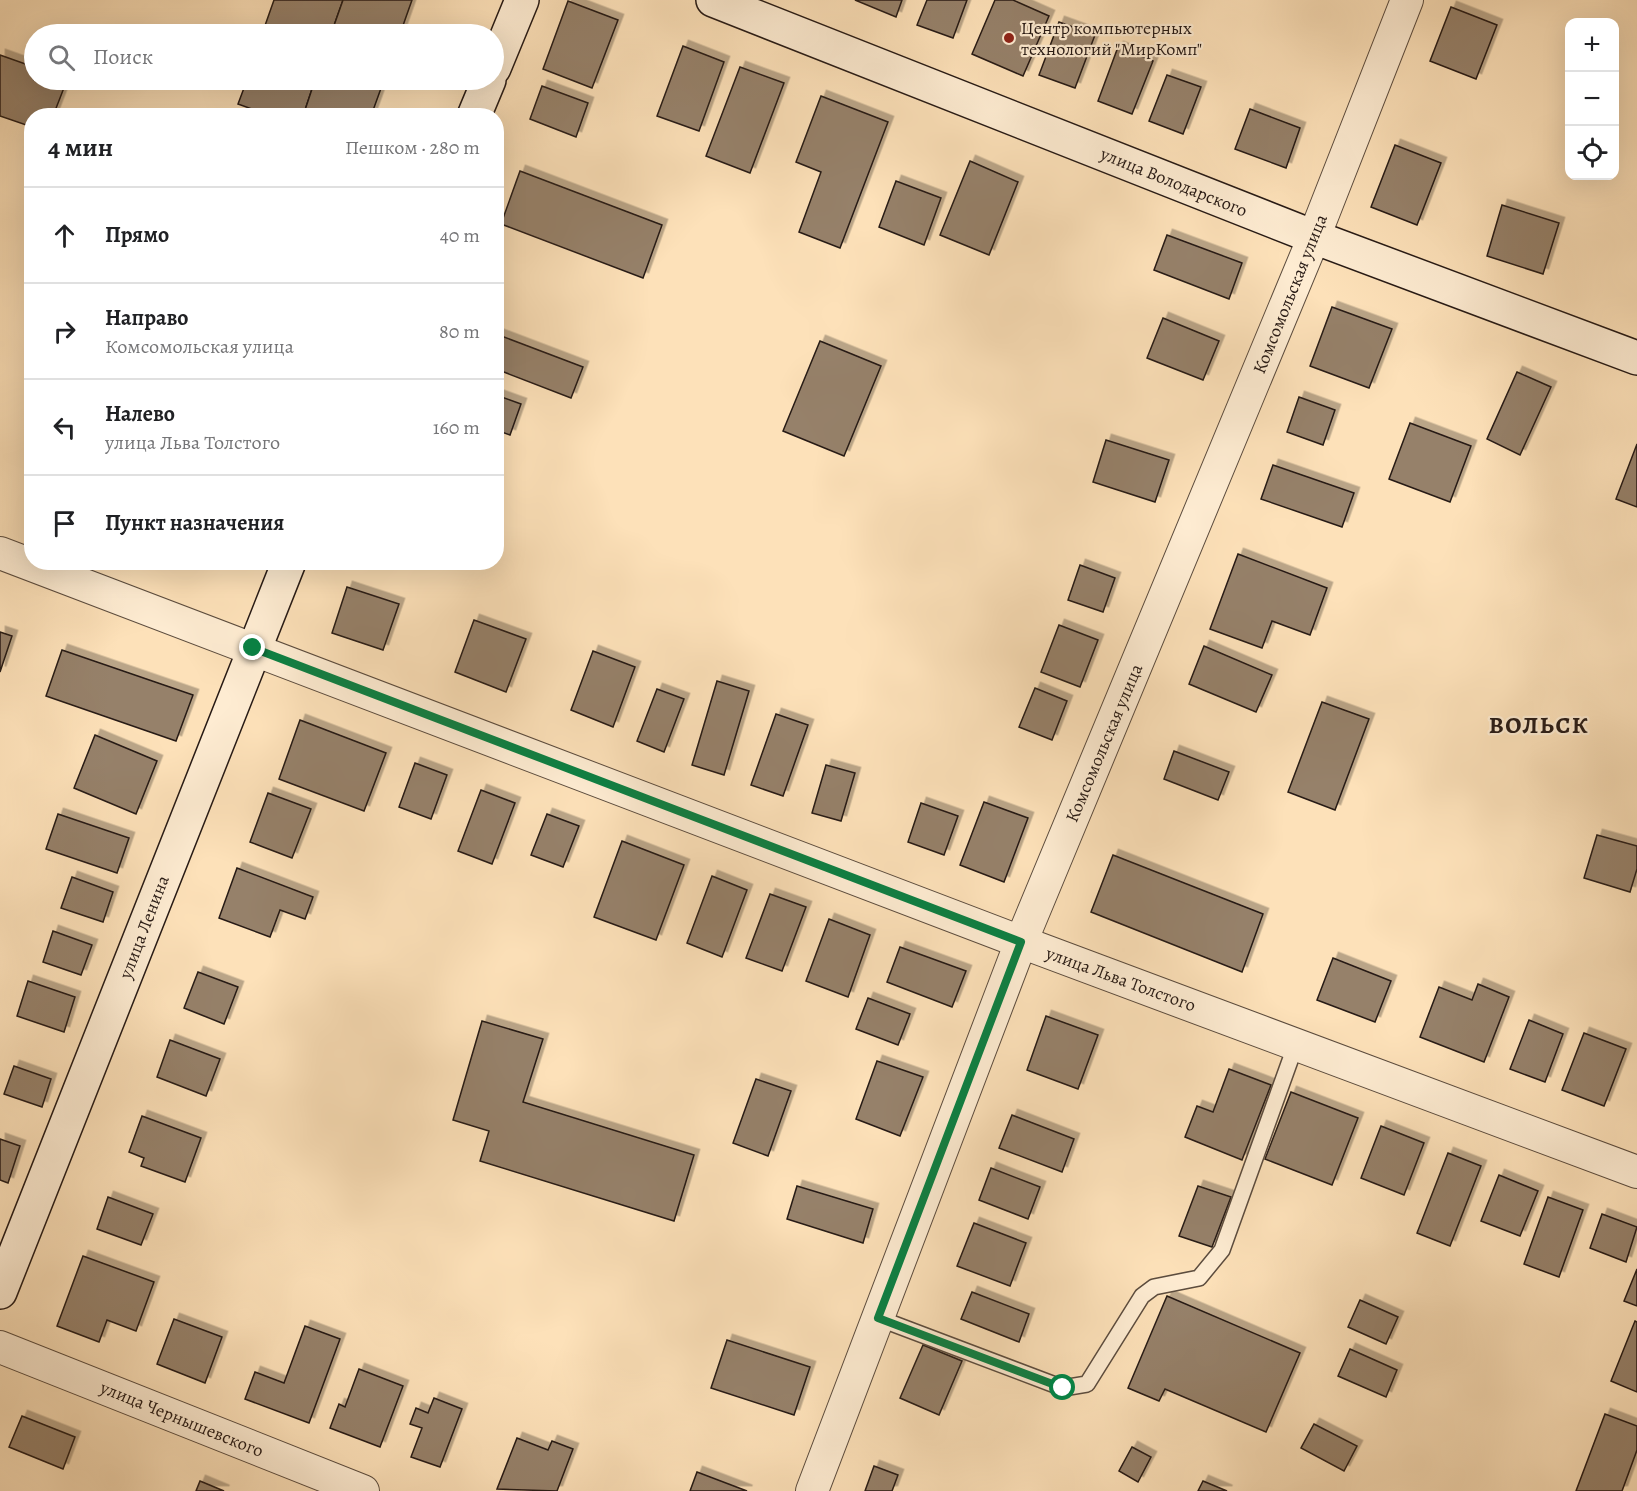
<!DOCTYPE html>
<html lang="ru">
<meta charset="utf-8">
<style>
:root{--surface:#fff;--page:#f6f6f6;--text:#202124;--muted:#757577;--line:#e0e0e0}
body{margin:0;font-family:Alegreya,serif;background:var(--page);color:var(--text)}
.controls{position:absolute;right:18px;top:18px;display:grid;overflow:hidden;border-radius:12px;box-shadow:0 6px 24px #0002}
.controls button{width:54px;height:54px;display:grid;place-items:center;padding:0;border:0;border-bottom:2px solid var(--line);background:var(--surface);color:var(--text);font:30px sans-serif}
.stop{position:absolute;width:18px;height:18px;margin:-14px;border:4px solid #0b8043;border-radius:50%;background:#fff}
.stop.end{background:#0b8043;border-color:#fff;box-shadow:0 2px 6px #0008}
.list{margin:0;padding:0;list-style:none}
h2{display:flex;justify-content:space-between;align-items:center;height:78px;margin:0;padding:0 24px;font-size:26px}
h2 small{font-size:20px;font-weight:400;color:var(--muted)}
.list li{display:grid;grid-template-columns:39px 1fr auto;gap:18px;align-items:center;box-sizing:border-box;height:96px;padding:0 24px;border-top:2px solid var(--line)}
.list b{display:block;font-size:22px;white-space:nowrap}
.list p{margin:0;font-size:20px;white-space:nowrap;color:var(--muted)}
.list em{font-size:20px;font-style:normal;color:var(--muted)}
.icon{flex:none;width:33px;height:33px;fill:none;stroke:currentColor;stroke-width:2;stroke-linecap:round;stroke-linejoin:round}
.map{position:relative;flex:none;width:1637px;height:1491px;overflow:hidden}
.search{position:absolute;background:var(--surface);box-shadow:0 6px 24px #0002;left:24px;top:24px;width:480px;height:66px;display:flex;align-items:center;gap:15px;box-sizing:border-box;padding:0 21px;border-radius:33px;color:var(--muted);font-size:22px}
.panel{position:absolute;background:var(--surface);box-shadow:0 6px 24px #0002;left:24px;top:108px;width:480px;height:462px;border-radius:24px}
.map>svg:first-child{display:block}
.building{fill:#96816a;stroke:#271a15;stroke-width:1.5;filter:url(#shadow)}
.lines{fill:none;stroke-linecap:round;stroke-linejoin:round}
.lane-casing{stroke:#5c4c3e;stroke-width:18}
.street-casing{stroke:#5c4c3e;stroke-width:34}
.secondary-casing{stroke:#271a15;stroke-width:36}
.lane{stroke:#feecd2;stroke-width:15}
.street{stroke:#feecd2;stroke-width:32}
.secondary{stroke:#feecd2;stroke-width:33}
.route{stroke:#0b8043;stroke-width:8}
.poi-dot{fill:#8f2418;stroke:#feecd2;stroke-width:2}
.labels{text-anchor:middle;stroke-width:4.5;stroke-linejoin:round;paint-order:stroke}
.poi-label{font-size:18px;fill:#271a15;stroke:#feecd2;text-anchor:start}
.street-label{font-size:18px;fill:#271a15;stroke:#feecd2}
.district-label{font-size:24px;font-weight:bold;letter-spacing:1.5px;fill:#271a15;stroke:#feecd2}
</style>
<div class="map">
<svg width="1637" height="1491" viewBox="0 0 1637 1491">
<defs>
<filter id="shadow"><feDropShadow dx="5.5" dy="-5.5" stdDeviation="0" flood-color="#0004"/></filter>
</defs>
<rect width="100%" height="100%" fill="#fde1b9"/>
<filter id="stains"><feTurbulence type="fractalNoise" baseFrequency=".00333" numOctaves="4"/><feColorMatrix values="0 0 0 0 .2 0 0 0 0 .09 0 0 0 0 .02 0 0 0 .5 -.17"/></filter>
<radialGradient id="worn" r=".72"><stop offset=".6" stop-color="#630" stop-opacity="0"/><stop offset="1" stop-color="#630" stop-opacity=".3"/></radialGradient>
<g class="building">
<path d="M 274,0 L 343,0 L 331,34 L 262,34 Z"/>
<path d="M 343,0 L 412,0 L 400,34 L 331,34 Z"/>
<path d="M 855,0 L 902,0 L 896,17 Z"/>
<path d="M 927,0 L 967,0 L 953,38 L 917,25 Z"/>
<path d="M 995,0 L 1013,0 L 1049,16 L 1023,76 L 972,54 Z"/>
<path d="M 568,1 L 618,20 L 592,88 L 543,69 Z"/>
<path d="M 1451,7 L 1497,25 L 1476,79 L 1430,61 Z"/>
<path d="M 1059,22 L 1095,35 L 1075,88 L 1039,75 Z"/>
<path d="M 683,46 L 724,62 L 699,131 L 657,116 Z"/>
<path d="M 1118,47 L 1153,61 L 1132,114 L 1098,101 Z"/>
<path d="M 0,55 L 34,67 L 34,80 L 67,80 L 53,116 L 32,116 L 32,127 L 0,116 Z"/>
<path d="M 740,67 L 784,83 L 750,173 L 706,156 Z"/>
<path d="M 1167,75 L 1201,87 L 1183,134 L 1149,121 Z"/>
<path d="M 247,80 L 315,80 L 303,116 L 271,116 L 238,104 Z"/>
<path d="M 315,80 L 384,80 L 371,116 L 303,116 Z"/>
<path d="M 542,86 L 588,103 L 576,137 L 530,119 Z"/>
<path d="M 821,96 L 888,122 L 840,248 L 799,232 L 821,172 L 796,162 Z"/>
<path d="M 1250,109 L 1300,128 L 1286,168 L 1235,149 Z"/>
<path d="M 1395,145 L 1441,163 L 1417,225 L 1371,207 Z"/>
<path d="M 970,161 L 1018,182 L 989,255 L 940,235 Z"/>
<path d="M 520,171 L 662,225 L 643,278 L 501,224 Z"/>
<path d="M 896,181 L 941,198 L 924,245 L 879,227 Z"/>
<path d="M 1502,205 L 1559,223 L 1543,274 L 1487,256 Z"/>
<path d="M 1167,235 L 1242,263 L 1229,299 L 1154,270 Z"/>
<path d="M 1332,307 L 1392,329 L 1369,388 L 1310,366 Z"/>
<path d="M 1163,318 L 1219,341 L 1203,380 L 1147,358 Z"/>
<path d="M 496,334 L 583,367 L 571,398 L 496,369 Z"/>
<path d="M 820,341 L 881,366 L 844,456 L 783,431 Z"/>
<path d="M 1517,372 L 1551,387 L 1520,455 L 1487,439 Z"/>
<path d="M 496,395 L 521,404 L 510,435 L 496,430 Z"/>
<path d="M 1299,397 L 1335,410 L 1323,445 L 1287,432 Z"/>
<path d="M 1410,423 L 1471,446 L 1450,502 L 1389,479 Z"/>
<path d="M 1106,440 L 1169,460 L 1155,502 L 1093,482 Z"/>
<path d="M 1637,444 L 1637,507 L 1616,499 Z"/>
<path d="M 1273,465 L 1354,493 L 1342,527 L 1261,499 Z"/>
<path d="M 1238,554 L 1327,588 L 1310,635 L 1272,621 L 1262,648 L 1210,629 Z"/>
<path d="M 1080,565 L 1115,578 L 1103,612 L 1068,600 Z"/>
<path d="M 347,587 L 399,604 L 383,650 L 332,633 Z"/>
<path d="M 474,620 L 526,639 L 506,692 L 455,672 Z"/>
<path d="M 1059,625 L 1098,640 L 1080,687 L 1041,672 Z"/>
<path d="M 0,632 L 12,636 L 0,672 Z"/>
<path d="M 1204,646 L 1272,675 L 1256,712 L 1189,684 Z"/>
<path d="M 62,650 L 193,695 L 176,741 L 46,696 Z"/>
<path d="M 593,651 L 635,667 L 613,727 L 571,710 Z"/>
<path d="M 717,681 L 749,691 L 724,775 L 692,765 Z"/>
<path d="M 1035,688 L 1067,701 L 1052,740 L 1019,727 Z"/>
<path d="M 657,689 L 684,699 L 664,752 L 637,741 Z"/>
<path d="M 1322,702 L 1369,719 L 1335,810 L 1288,792 Z"/>
<path d="M 776,714 L 808,725 L 783,796 L 751,785 Z"/>
<path d="M 300,720 L 386,753 L 364,811 L 279,779 Z"/>
<path d="M 95,735 L 157,761 L 136,814 L 74,788 Z"/>
<path d="M 1174,751 L 1229,772 L 1218,800 L 1164,779 Z"/>
<path d="M 415,763 L 447,775 L 431,819 L 399,807 Z"/>
<path d="M 826,765 L 855,773 L 841,821 L 812,813 Z"/>
<path d="M 481,790 L 515,803 L 492,864 L 458,851 Z"/>
<path d="M 268,793 L 311,809 L 292,858 L 250,842 Z"/>
<path d="M 984,802 L 1028,818 L 1004,882 L 960,865 Z"/>
<path d="M 921,803 L 958,816 L 944,855 L 908,842 Z"/>
<path d="M 58,814 L 129,838 L 117,873 L 46,849 Z"/>
<path d="M 547,814 L 579,826 L 563,867 L 531,855 Z"/>
<path d="M 1597,835 L 1637,846 L 1637,869 L 1630,892 L 1584,878 Z"/>
<path d="M 622,841 L 684,865 L 656,940 L 594,917 Z"/>
<path d="M 1113,855 L 1263,914 L 1242,972 L 1091,912 Z"/>
<path d="M 237,868 L 313,897 L 305,919 L 280,910 L 270,937 L 219,918 Z"/>
<path d="M 712,876 L 747,890 L 722,957 L 687,943 Z"/>
<path d="M 72,877 L 113,892 L 103,922 L 61,908 Z"/>
<path d="M 770,894 L 806,907 L 782,971 L 746,958 Z"/>
<path d="M 829,919 L 870,935 L 848,997 L 806,981 Z"/>
<path d="M 53,931 L 92,945 L 81,975 L 43,962 Z"/>
<path d="M 900,947 L 966,971 L 952,1007 L 887,982 Z"/>
<path d="M 1333,958 L 1391,981 L 1375,1022 L 1317,1000 Z"/>
<path d="M 198,972 L 238,987 L 224,1024 L 184,1008 Z"/>
<path d="M 28,981 L 75,997 L 64,1032 L 17,1016 Z"/>
<path d="M 1478,984 L 1509,997 L 1484,1062 L 1420,1037 L 1439,987 L 1472,1000 Z"/>
<path d="M 868,998 L 910,1014 L 898,1045 L 856,1029 Z"/>
<path d="M 1046,1016 L 1098,1035 L 1078,1089 L 1027,1070 Z"/>
<path d="M 1529,1020 L 1563,1034 L 1545,1082 L 1510,1069 Z"/>
<path d="M 482,1021 L 543,1039 L 523,1102 L 694,1155 L 674,1221 L 480,1161 L 489,1131 L 453,1120 Z"/>
<path d="M 1584,1033 L 1626,1049 L 1604,1106 L 1562,1090 Z"/>
<path d="M 170,1040 L 220,1059 L 206,1096 L 157,1077 Z"/>
<path d="M 877,1061 L 923,1077 L 900,1136 L 856,1119 Z"/>
<path d="M 14,1066 L 51,1079 L 42,1107 L 4,1094 Z"/>
<path d="M 1229,1069 L 1271,1085 L 1242,1160 L 1185,1137 L 1197,1106 L 1213,1112 Z"/>
<path d="M 756,1079 L 791,1091 L 768,1156 L 733,1143 Z"/>
<path d="M 1291,1092 L 1358,1118 L 1332,1185 L 1265,1159 Z"/>
<path d="M 1012,1115 L 1074,1139 L 1062,1172 L 999,1148 Z"/>
<path d="M 142,1116 L 201,1138 L 185,1182 L 141,1166 L 144,1158 L 129,1152 Z"/>
<path d="M 1381,1126 L 1424,1143 L 1404,1195 L 1361,1178 Z"/>
<path d="M 0,1139 L 20,1146 L 8,1183 L 0,1180 Z"/>
<path d="M 1448,1153 L 1481,1166 L 1450,1246 L 1417,1233 Z"/>
<path d="M 991,1168 L 1040,1187 L 1028,1219 L 979,1200 Z"/>
<path d="M 1499,1175 L 1538,1191 L 1520,1236 L 1481,1221 Z"/>
<path d="M 797,1186 L 873,1209 L 863,1243 L 787,1219 Z"/>
<path d="M 1198,1186 L 1231,1197 L 1212,1247 L 1179,1236 Z"/>
<path d="M 108,1197 L 153,1214 L 141,1245 L 97,1229 Z"/>
<path d="M 1548,1197 L 1583,1210 L 1559,1277 L 1524,1264 Z"/>
<path d="M 1602,1214 L 1637,1227 L 1626,1262 L 1590,1248 Z"/>
<path d="M 974,1223 L 1026,1243 L 1010,1286 L 957,1266 Z"/>
<path d="M 83,1256 L 154,1282 L 136,1331 L 107,1320 L 99,1342 L 57,1326 Z"/>
<path d="M 1637,1269 L 1637,1306 L 1624,1301 Z"/>
<path d="M 972,1292 L 1029,1314 L 1019,1342 L 961,1319 Z"/>
<path d="M 1167,1296 L 1300,1353 L 1266,1432 L 1165,1389 L 1159,1401 L 1128,1388 Z"/>
<path d="M 1360,1300 L 1398,1317 L 1386,1344 L 1348,1327 Z"/>
<path d="M 174,1319 L 222,1337 L 205,1383 L 157,1364 Z"/>
<path d="M 1635,1321 L 1637,1322 L 1637,1392 L 1611,1381 Z"/>
<path d="M 305,1326 L 340,1339 L 309,1423 L 245,1399 L 255,1372 L 284,1383 Z"/>
<path d="M 727,1340 L 810,1367 L 794,1415 L 711,1388 Z"/>
<path d="M 923,1345 L 962,1361 L 939,1415 L 900,1398 Z"/>
<path d="M 1350,1349 L 1397,1370 L 1386,1397 L 1338,1376 Z"/>
<path d="M 359,1369 L 403,1386 L 380,1447 L 330,1428 L 339,1404 L 345,1407 Z"/>
<path d="M 434,1398 L 462,1409 L 440,1467 L 411,1457 L 422,1428 L 410,1424 L 416,1408 L 428,1413 Z"/>
<path d="M 1605,1414 L 1637,1426 L 1637,1450 L 1622,1491 L 1576,1491 Z"/>
<path d="M 22,1416 L 75,1437 L 63,1469 L 9,1447 Z"/>
<path d="M 1314,1424 L 1357,1446 L 1344,1471 L 1301,1448 Z"/>
<path d="M 517,1438 L 548,1450 L 552,1441 L 573,1449 L 557,1491 L 497,1489 Z"/>
<path d="M 1132,1447 L 1151,1457 L 1138,1482 L 1119,1471 Z"/>
<path d="M 874,1466 L 898,1475 L 892,1491 L 865,1491 Z"/>
<path d="M 697,1472 L 747,1491 L 690,1491 Z"/>
<path d="M 200,1481 L 224,1491 L 196,1491 Z"/>
<path d="M 1203,1481 L 1227,1491 L 1198,1491 Z"/>
</g>
<g class="lines">
<defs>
<path id="lane" d="M 878,1318 L 1063,1388 L 1087,1384 L 1142,1296 L 1154,1287 L 1199,1278 L 1222,1250 L 1296,1044"/>
<g id="street">
<path d="M 0,553 L 1021,942 L 1637,1172"/>
<path d="M 0,1347 L 363,1491"/>
<path d="M 812,1491 L 1021,942 L 1314,237 L 1407,0"/>
</g>
<g id="secondary">
<path d="M 713,0 L 1314,237 L 1637,358"/>
<path d="M 494,68 L 522,0"/>
<path d="M 474,116 L 489,80"/>
<path d="M 0,1292 L 289,562"/>
</g>
</defs>
<use href="#lane" class="lane-casing"/>
<use href="#street" class="street-casing"/>
<use href="#secondary" class="secondary-casing"/>
<use href="#lane" class="lane"/>
<use href="#street" class="street"/>
<use href="#secondary" class="secondary"/>
</g>
<g class="lines">
<path class="route" d="M 253,648 L 1021,942 L 878,1318 L 1063,1388"/>
</g>
<circle class="poi-dot" cx="1009" cy="38" r="6"/>
<g class="labels">
<g class="poi-label">
<text x="1021" y="34">Центр компьютерных<tspan x="1021" dy="21">технологий "МирКомп"</tspan></text>
</g>
<g class="street-label">
<text transform="translate(1174 182) rotate(22)" y="6">улица Володарского</text>
<text transform="translate(1290 294) rotate(-68)" y="6">Комсомольская улица</text>
<text transform="translate(1104 743) rotate(-67)" y="6">Комсомольская улица</text>
<text transform="translate(144 927) rotate(-69)" y="6">улица Ленина</text>
<text transform="translate(1121 979) rotate(20)" y="6">улица Льва Толстого</text>
<text transform="translate(182 1419) rotate(22)" y="6">улица Чернышевского</text>
</g>
<g class="district-label">
<text x="1539" y="733">ВОЛЬСК</text>
</g>
</g>
<rect width="100%" height="100%" filter="url(#stains)"/>
<rect width="100%" height="100%" fill="url(#worn)"/>
</svg>
<div class="controls">
<button>+</button>
<button>−</button>
<button><svg class="icon" aria-label="locate" viewBox="0 0 24 24"><circle cx="12" cy="12" r="6"/><path d="M12 2v4M12 18v4M2 12h4M18 12h4"/></svg></button>
</div>
<div class="stop" style="left:1063px;top:1388px"></div>
<div class="stop end" style="left:253px;top:648px"></div>
<div class="search"><svg class="icon" aria-label="search" viewBox="0 0 24 24"><circle cx="10" cy="10" r="6"/><path d="M15 15l6 6"/></svg>Поиск</div>
<section class="panel">
<h2>4 мин<small>Пешком · 280 m</small></h2>
<ul class="list">
<li><svg class="icon" aria-label="ahead" viewBox="0 0 24 24"><path d="M12 20V5M6 11l6-6 6 6"/></svg><div><b>Прямо</b></div><em>40 m</em></li>
<li><svg class="icon" aria-label="right" viewBox="0 0 24 24"><path d="M7 20v-9h11M14 6l5 5-5 5"/></svg><div><b>Направо</b><p>Комсомольская улица</p></div><em>80 m</em></li>
<li><svg class="icon" aria-label="left" viewBox="0 0 24 24"><path d="M17 20v-9H6M10 6l-5 5 5 5"/></svg><div><b>Налево</b><p>улица Льва Толстого</p></div><em>160 m</em></li>
<li><svg class="icon" aria-label="arrive" viewBox="0 0 24 24"><path d="M6 21V4h12l-3 4 3 4H6"/></svg><div><b>Пункт назначения</b></div></li>
</ul>
</section>
</div>
